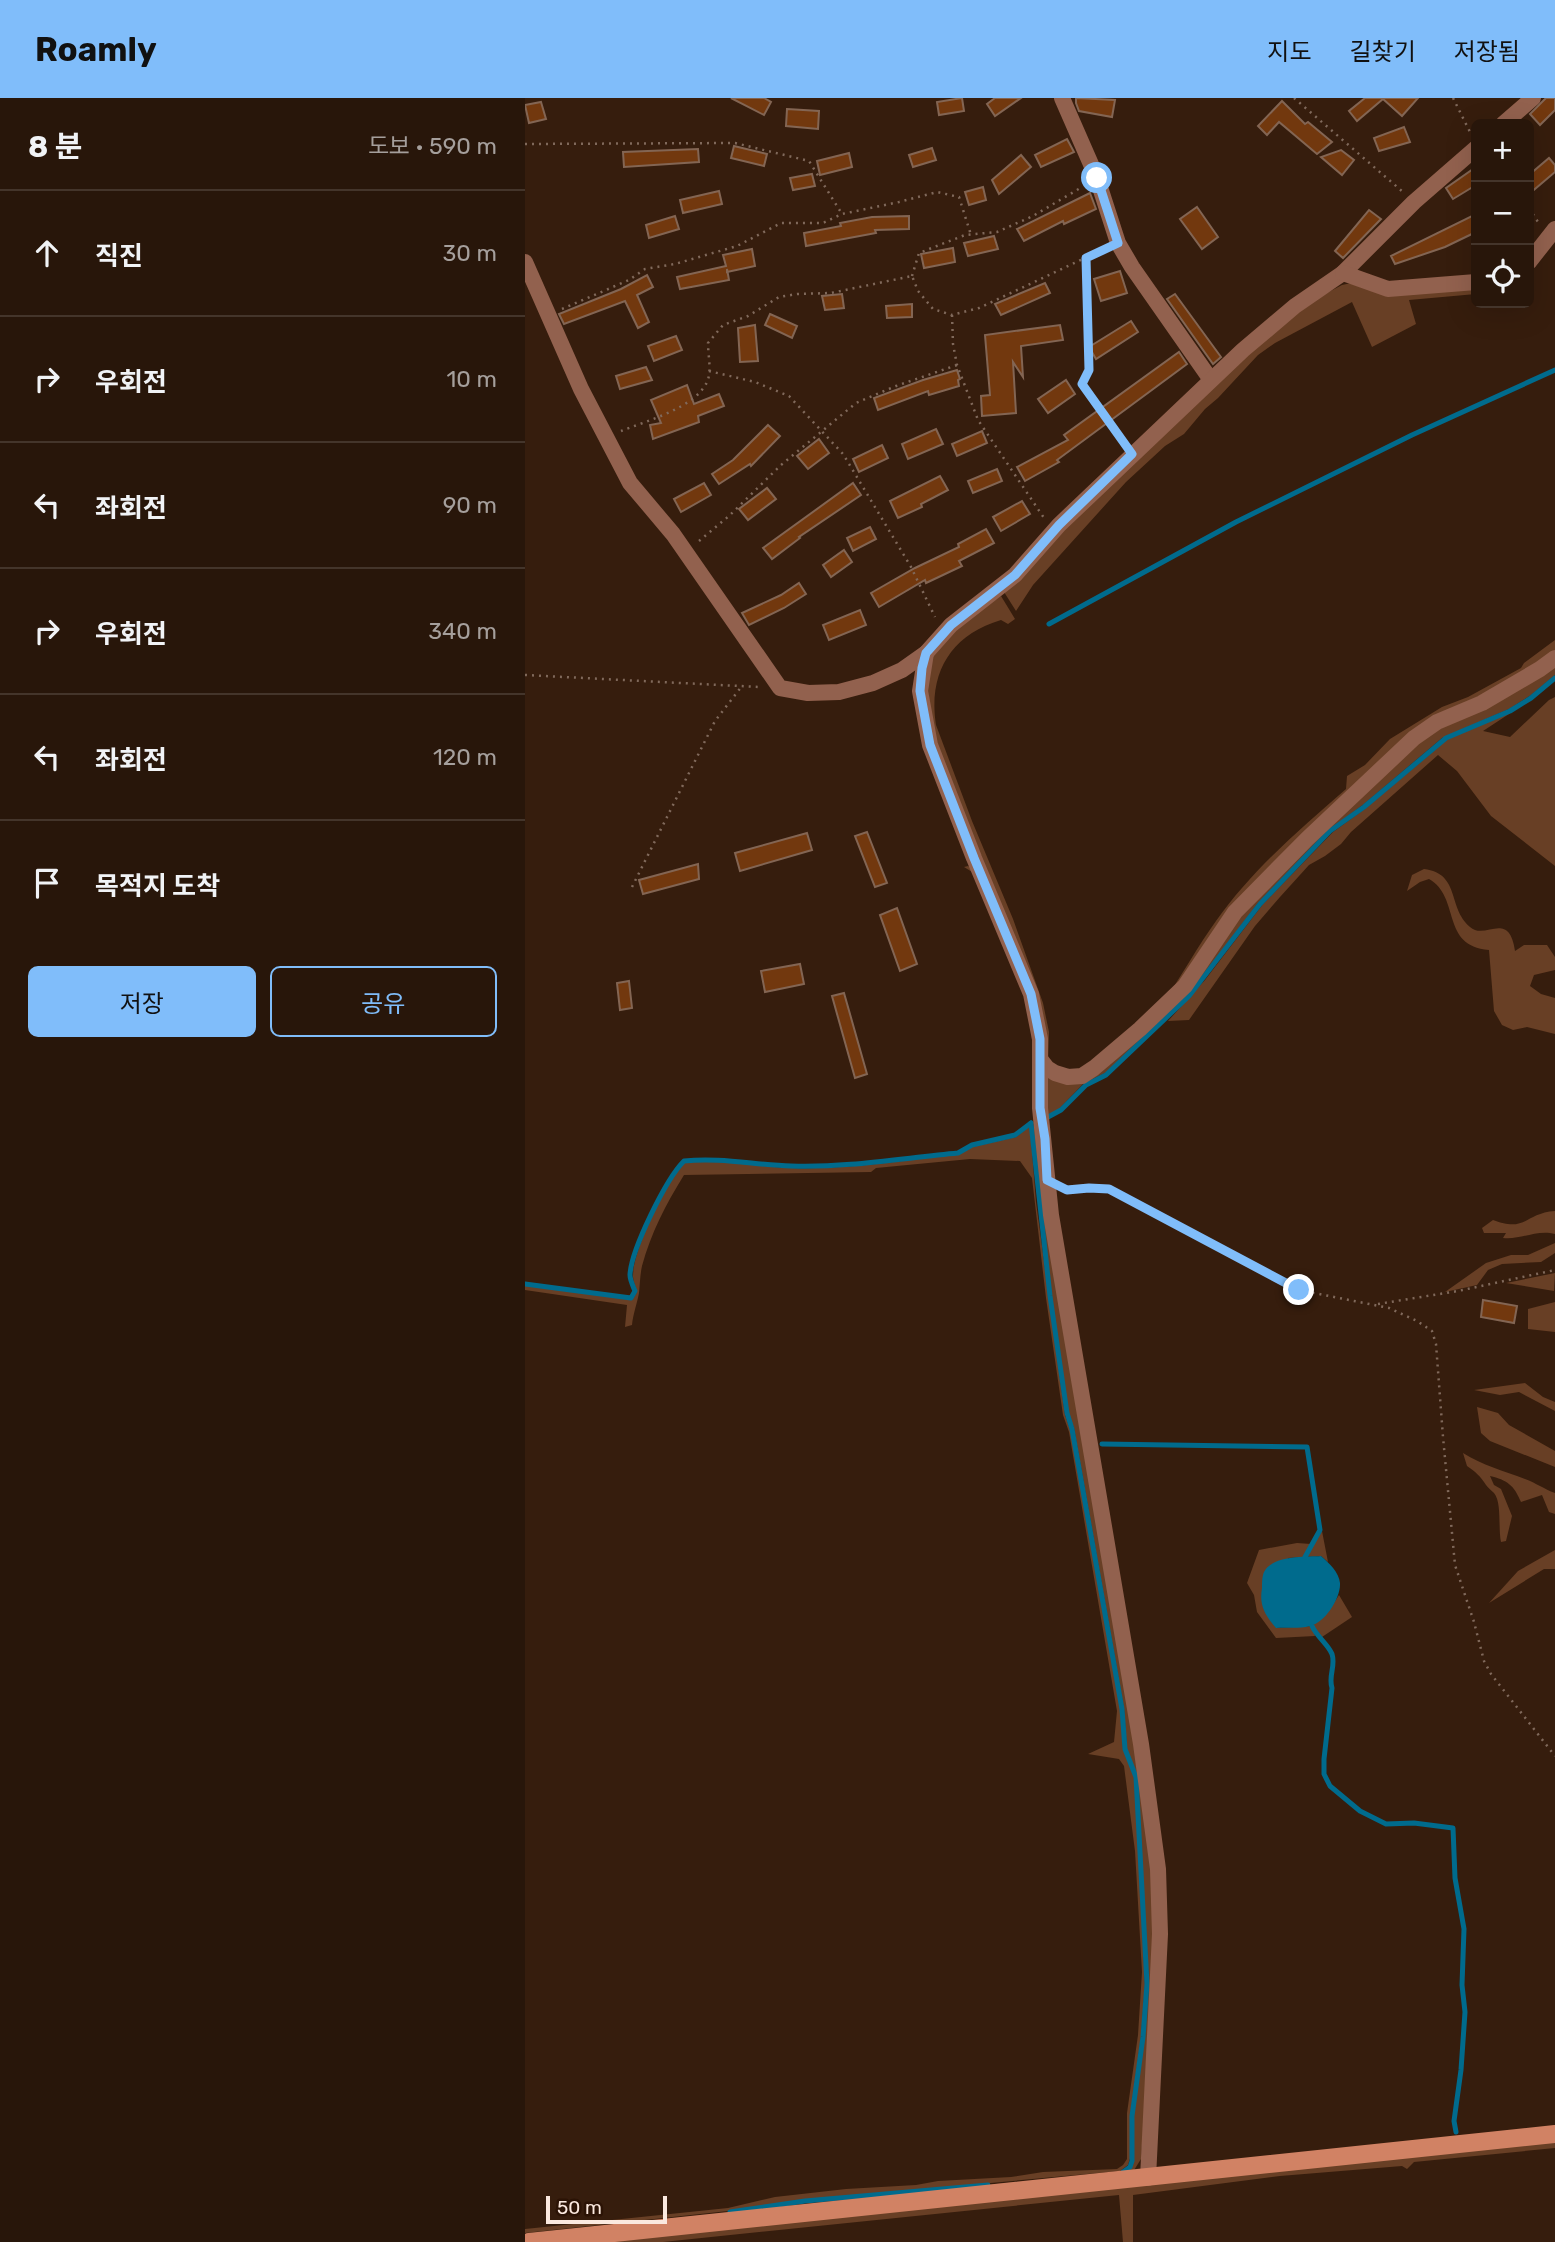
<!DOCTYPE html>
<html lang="ko">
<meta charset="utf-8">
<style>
:root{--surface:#28160a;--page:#342318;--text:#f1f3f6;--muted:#a59f9c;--line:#44352b;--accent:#80bdfa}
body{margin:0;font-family:Rubik,"Noto Sans KR",sans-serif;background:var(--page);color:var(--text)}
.controls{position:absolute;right:21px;top:21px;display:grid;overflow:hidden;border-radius:10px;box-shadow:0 7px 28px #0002}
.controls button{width:63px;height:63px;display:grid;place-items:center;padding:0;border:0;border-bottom:2px solid var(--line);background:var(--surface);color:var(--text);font:35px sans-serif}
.scale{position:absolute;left:21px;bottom:18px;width:121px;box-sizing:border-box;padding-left:7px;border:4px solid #fbe9df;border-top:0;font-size:19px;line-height:24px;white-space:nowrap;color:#fbe9df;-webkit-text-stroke:5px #2b1305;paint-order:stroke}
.stop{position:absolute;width:21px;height:21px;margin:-16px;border:5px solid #80bdfa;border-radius:50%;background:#fff}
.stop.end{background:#80bdfa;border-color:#fff;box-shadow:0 2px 7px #0008}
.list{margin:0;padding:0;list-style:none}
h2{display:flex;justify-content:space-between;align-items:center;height:91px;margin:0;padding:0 28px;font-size:30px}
h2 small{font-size:23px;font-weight:400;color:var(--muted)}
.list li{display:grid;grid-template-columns:46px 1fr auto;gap:21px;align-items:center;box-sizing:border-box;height:126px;padding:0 28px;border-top:2px solid var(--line)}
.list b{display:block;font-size:26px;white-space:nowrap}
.list em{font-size:23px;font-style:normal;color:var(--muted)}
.actions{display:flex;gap:14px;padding:21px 28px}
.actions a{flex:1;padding:16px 0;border:2px solid var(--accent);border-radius:10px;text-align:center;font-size:24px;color:var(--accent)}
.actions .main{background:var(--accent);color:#111}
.icon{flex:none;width:38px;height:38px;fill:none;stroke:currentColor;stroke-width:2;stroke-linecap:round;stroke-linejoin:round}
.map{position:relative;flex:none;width:1030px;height:2144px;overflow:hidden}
header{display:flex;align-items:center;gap:42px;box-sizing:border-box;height:98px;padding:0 35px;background:var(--accent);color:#111}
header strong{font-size:33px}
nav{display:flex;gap:38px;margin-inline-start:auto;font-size:24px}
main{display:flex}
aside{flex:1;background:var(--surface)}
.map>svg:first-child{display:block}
.green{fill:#683f25}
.water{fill:#006b8d}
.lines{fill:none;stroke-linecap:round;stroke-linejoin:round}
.stream{stroke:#006b8d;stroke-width:5}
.building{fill:#72380e;stroke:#836553;stroke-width:2}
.path{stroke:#80695b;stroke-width:2.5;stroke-dasharray:2 5;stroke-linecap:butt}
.street{stroke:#92614e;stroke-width:16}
.secondary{stroke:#d18264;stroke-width:18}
.route{stroke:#80bdfa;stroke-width:9}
</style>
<header>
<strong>Roamly</strong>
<nav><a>지도</a><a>길찾기</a><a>저장됨</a></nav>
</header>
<main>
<aside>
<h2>8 분<small>도보 · 590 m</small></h2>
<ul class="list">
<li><svg class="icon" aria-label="ahead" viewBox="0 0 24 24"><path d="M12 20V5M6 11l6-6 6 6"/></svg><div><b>직진</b></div><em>30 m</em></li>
<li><svg class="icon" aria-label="right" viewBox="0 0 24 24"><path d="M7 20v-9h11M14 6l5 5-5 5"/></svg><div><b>우회전</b></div><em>10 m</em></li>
<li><svg class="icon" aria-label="left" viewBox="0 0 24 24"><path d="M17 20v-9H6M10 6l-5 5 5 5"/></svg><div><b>좌회전</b></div><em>90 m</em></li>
<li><svg class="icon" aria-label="right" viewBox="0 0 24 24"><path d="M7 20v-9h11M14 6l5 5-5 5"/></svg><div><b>우회전</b></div><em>340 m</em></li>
<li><svg class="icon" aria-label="left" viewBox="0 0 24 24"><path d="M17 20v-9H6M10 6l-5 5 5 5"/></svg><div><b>좌회전</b></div><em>120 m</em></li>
<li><svg class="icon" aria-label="arrive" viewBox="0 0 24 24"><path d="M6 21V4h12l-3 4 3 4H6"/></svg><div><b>목적지 도착</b></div></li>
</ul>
<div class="actions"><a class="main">저장</a><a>공유</a></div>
</aside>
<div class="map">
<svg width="1030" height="2144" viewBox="0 0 1030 2144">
<rect width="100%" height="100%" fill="#361d0d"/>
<g class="green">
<path d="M 831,184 L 951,186 L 951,196 L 884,202 L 891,226 L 847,249 L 827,204 L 750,245 L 733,257 L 693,300 L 680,311 L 659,336 L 640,348 L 601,384 L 508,487 L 491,513 L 479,494 L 534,433 L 728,248 L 796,198 L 817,187 Z"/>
<path d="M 476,498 L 490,521 L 483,526 L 476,522 C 425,537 403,576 411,627 L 447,723 L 488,821 L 518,905 L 524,934 L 523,966 L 519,942 L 411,648 L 399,587 L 406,559 L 423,534 Z"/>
<path d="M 1030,542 L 1030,554 L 859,662 L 641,901 C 658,875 673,848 691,823 C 727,772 774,732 821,691 L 822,678 L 840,667 L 865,641 L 917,609 L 943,599 L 996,570 L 999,565 Z"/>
<path d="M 1030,564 L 1030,577 L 1006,597 L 984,611 L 917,640 L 839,706 L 804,732 L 733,805 L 663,897 L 582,974 L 558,986 L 532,1013 L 520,1018 L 522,976 L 537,981 L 617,934 L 711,820 L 889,646 Z"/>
<path d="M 1030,599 L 1030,768 L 966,718 L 932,673 L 913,657 L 826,734 L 816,746 L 800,758 L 784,767 L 755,799 L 730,828 L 664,922 L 643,923 L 680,882 L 738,806 L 808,734 L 841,710 L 923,641 L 987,614 L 958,633 L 985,639 L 1024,602 Z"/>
<path d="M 443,768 L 451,772 L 504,898 L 510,921 L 512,942 L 511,1016 L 520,1107 L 619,1695 C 623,1731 630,1767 631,1802 C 634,1888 622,1975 616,2061 L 606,2077 L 593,2081 L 0,2142 L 0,2138 C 198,2117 395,2090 593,2076 L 605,2072 L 609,2057 L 608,2016 L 619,1939 L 624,1886 L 612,1678 L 602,1651 L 599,1611 L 549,1330 L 543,1315 C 530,1226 517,1138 510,1048 C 506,1000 512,952 502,904 L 452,777 L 439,769 Z"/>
<path d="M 899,771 C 936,776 922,809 945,829 C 960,843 984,811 990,853 L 999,847 L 1022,847 L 1030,859 L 1030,872 L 1009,877 L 1005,888 L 1016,896 L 1030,900 L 1030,936 L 1002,929 L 988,932 L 977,927 L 969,913 L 964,852 C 915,848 936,799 904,781 L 895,784 L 882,793 L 887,777 Z"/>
<path d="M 505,1028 L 511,1104 L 540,1317 L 546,1334 L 596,1611 L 598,1651 L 610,1679 L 620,1887 L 616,1939 L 605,2019 L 607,2054 L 603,2067 L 595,2073 L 281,2102 L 203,2113 L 0,2135 L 0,2131 L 203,2110 L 250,2099 L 321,2091 L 391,2087 L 413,2083 L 486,2079 L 518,2074 L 592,2071 L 598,2067 L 602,2061 L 602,2015 L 613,1937 L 617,1874 L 610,1753 L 599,1668 L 594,1661 L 563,1656 L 589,1644 L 592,1613 L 544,1334 L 538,1317 L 521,1200 L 507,1080 L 495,1063 L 445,1061 L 351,1070 L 346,1074 L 159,1077 C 141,1106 126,1135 117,1168 C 115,1177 115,1186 114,1195 C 112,1206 108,1216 107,1227 L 100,1229 L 102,1207 L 0,1192 L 0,1187 L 107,1202 L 112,1194 C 111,1189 108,1184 108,1179 C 107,1155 142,1080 159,1064 C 195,1058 232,1070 267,1070 C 323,1072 378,1062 434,1056 L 447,1049 L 491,1039 Z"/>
<path d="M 1030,1113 L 1030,1136 C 1012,1131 996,1142 978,1140 L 981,1135 L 959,1135 L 957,1130 L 968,1122 C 1001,1135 1000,1115 1030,1113 Z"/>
<path d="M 1030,1145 L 1030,1155 L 1016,1164 L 977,1166 L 963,1172 L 952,1187 L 920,1194 L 961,1165 L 986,1157 L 1003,1157 Z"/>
<path d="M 1030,1175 L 1029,1193 L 981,1185 Z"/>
<path d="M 1030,1204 L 1030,1234 L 1003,1231 L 1003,1211 Z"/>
<path d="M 1000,1285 L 1018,1299 L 1030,1304 L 1030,1313 L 994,1294 L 975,1297 L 949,1292 Z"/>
<path d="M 952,1309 L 973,1315 L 984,1327 L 1030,1353 L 1030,1369 L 965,1343 L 956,1335 Z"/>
<path d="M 938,1355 C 957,1367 979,1373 1000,1381 C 1011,1385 1019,1391 1030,1395 L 1030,1416 L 1024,1414 L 1017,1397 L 996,1404 C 989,1387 982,1382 965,1378 L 969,1387 L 976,1391 L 987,1418 L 981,1443 L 976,1444 C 973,1431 977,1404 969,1395 C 966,1392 963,1390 961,1387 C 955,1378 951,1374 942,1368 Z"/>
<path d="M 797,1433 L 803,1464 L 796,1458 L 763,1460 L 751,1530 L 787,1528 L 807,1508 L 814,1497 L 827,1519 L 797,1539 L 788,1529 L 790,1538 L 751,1540 L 732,1514 L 729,1497 L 722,1485 L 734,1452 L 772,1445 L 786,1446 L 784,1453 Z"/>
<path d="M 1030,1452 L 1030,1471 L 1019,1471 L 964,1505 L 993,1473 Z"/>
<path d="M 1030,2042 L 1030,2050 L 889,2064 L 882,2071 L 877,2068 L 755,2078 L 608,2097 L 608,2144 L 598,2144 L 594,2097 L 138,2144 L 70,2144 Z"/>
</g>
<path class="water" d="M 796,1458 C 804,1465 814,1474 815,1485 C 816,1500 800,1525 785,1528 C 774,1531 762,1529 751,1530 C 740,1517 734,1508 737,1490 C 737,1486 737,1478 739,1474 C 748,1457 780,1459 796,1458 Z"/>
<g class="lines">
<g class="stream">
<path d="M 524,526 L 711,424 L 887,337 L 1030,272"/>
<path d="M 523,1019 L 536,1012 L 561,987 L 581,977 L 664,898 L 735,806 L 805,733 L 839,709 L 921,640 L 985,613 L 1006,600 L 1030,580"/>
<path d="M 506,1025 L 525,1198 L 542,1315 L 547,1331 L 597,1611 L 600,1651 L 611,1679 L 622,1886 L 618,1939 L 607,2018 L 607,2063 L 605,2069 L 598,2074"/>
<path d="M 0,1186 L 106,1200 L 110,1193 C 108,1188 105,1182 105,1177 C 106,1152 141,1081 159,1063 C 195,1059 230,1067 266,1068 C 322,1070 378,1060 433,1055 L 447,1047 L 490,1037 L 506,1025"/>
<path d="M 577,1346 L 782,1349 L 795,1432 L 780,1459"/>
<path d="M 787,1528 C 792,1539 803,1546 807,1556 C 811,1568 803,1578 807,1590 L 799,1661 L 799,1676 L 805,1688 L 835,1713 L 861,1726 L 889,1725 L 928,1730 L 930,1780 L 939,1831 L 937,1887 L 940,1914 L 936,1972 L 929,2023 L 931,2034"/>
<path d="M 205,2114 L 280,2103 L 463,2087"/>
</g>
</g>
<g class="building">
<path d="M 206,0 L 239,0 L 246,4 L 239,17 Z"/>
<path d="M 437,0 L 439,13 L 414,17 L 412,4 Z"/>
<path d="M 470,0 L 496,0 L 470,18 L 462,6 Z"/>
<path d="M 551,0 L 590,2 L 587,19 L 554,13 L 551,5 Z"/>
<path d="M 840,0 L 893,0 L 877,18 L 858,1 L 832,23 L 824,13 Z"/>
<path d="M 1021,0 L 1030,0 L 1030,12 L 1015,27 L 1005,16 Z"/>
<path d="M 757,3 L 780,26 L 783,24 L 807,44 L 792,56 L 754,24 L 742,37 L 733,28 Z"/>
<path d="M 16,4 L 21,21 L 4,25 L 0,7 Z"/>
<path d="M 262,11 L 294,13 L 293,31 L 261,28 Z"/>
<path d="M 879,29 L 885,44 L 854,53 L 849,40 Z"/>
<path d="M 542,41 L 549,54 L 516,69 L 510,57 Z"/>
<path d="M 209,48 L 242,56 L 239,68 L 206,60 Z"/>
<path d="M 407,50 L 411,62 L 388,69 L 384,57 Z"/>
<path d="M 173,51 L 174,64 L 99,69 L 98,54 Z"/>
<path d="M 816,52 L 829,62 L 817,77 L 796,59 Z"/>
<path d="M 324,55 L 327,69 L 295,77 L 292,63 Z"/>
<path d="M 496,57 L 506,69 L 474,96 L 467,82 Z"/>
<path d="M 1024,60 L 1030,67 L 1030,74 L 1004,96 L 1004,77 Z"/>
<path d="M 951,69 L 951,87 L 928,101 L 921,90 Z"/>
<path d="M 287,76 L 290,88 L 268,92 L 265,80 Z"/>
<path d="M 458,89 L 461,102 L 444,107 L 440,94 Z"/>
<path d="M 194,93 L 197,106 L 158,115 L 155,102 Z"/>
<path d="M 565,95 L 571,111 L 539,126 L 538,123 L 499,143 L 492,131 Z"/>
<path d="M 672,109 L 693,139 L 677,151 L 655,121 Z"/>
<path d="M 844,112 L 856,121 L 818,160 L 810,153 Z"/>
<path d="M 150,118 L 154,131 L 124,140 L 121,127 Z"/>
<path d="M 384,118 L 384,131 L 350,132 L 351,135 L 281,148 L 279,135 L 316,128 L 315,125 L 347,119 Z"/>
<path d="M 947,118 L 951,126 L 951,134 L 920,149 L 870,166 L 866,158 Z"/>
<path d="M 469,138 L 473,151 L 443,158 L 439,145 Z"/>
<path d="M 428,150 L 430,164 L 399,170 L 396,156 Z"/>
<path d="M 227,151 L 230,168 L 202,174 L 202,171 L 204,182 L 155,191 L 152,179 L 201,168 L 198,157 Z"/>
<path d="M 595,173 L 602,195 L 576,203 L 569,181 Z"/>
<path d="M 122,177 L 128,189 L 112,197 L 124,224 L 113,230 L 100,203 L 39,226 L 34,216 L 96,191 Z"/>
<path d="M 520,185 L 525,195 L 476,217 L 470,206 Z"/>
<path d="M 317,196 L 319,210 L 300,212 L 297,198 Z"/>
<path d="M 650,196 L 696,259 L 688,266 L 642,201 Z"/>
<path d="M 387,206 L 387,219 L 362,220 L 361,208 Z"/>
<path d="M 245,216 L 272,228 L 267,240 L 240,227 Z"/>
<path d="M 606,223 L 613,234 L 571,261 L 564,249 Z"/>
<path d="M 230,227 L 233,263 L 215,264 L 213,230 Z"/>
<path d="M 535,227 L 538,242 L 496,248 L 498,279 L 488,264 L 491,315 L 457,318 L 456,298 L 465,297 L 460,237 Z"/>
<path d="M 151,238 L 157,252 L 129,263 L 123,248 Z"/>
<path d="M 654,254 L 662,266 L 532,362 L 534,364 L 500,383 L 492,369 L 543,342 L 539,337 Z"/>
<path d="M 121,269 L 127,282 L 95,291 L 91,278 Z"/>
<path d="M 432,272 L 435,281 L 433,282 L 434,288 L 404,297 L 403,293 L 353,312 L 349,300 L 398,282 Z"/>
<path d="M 541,282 L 550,296 L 523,315 L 513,301 Z"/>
<path d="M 162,287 L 169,306 L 194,296 L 199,308 L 173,318 L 174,324 L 128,341 L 125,327 L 136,325 L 126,302 Z"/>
<path d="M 243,327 L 255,338 L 226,368 L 225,366 L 194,386 L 187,376 L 208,362 Z"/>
<path d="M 411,331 L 418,346 L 383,361 L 377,346 Z"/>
<path d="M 457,333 L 462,345 L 432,358 L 427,346 Z"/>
<path d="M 294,341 L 304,355 L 283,371 L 272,358 Z"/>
<path d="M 357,347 L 363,360 L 334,374 L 328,361 Z"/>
<path d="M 472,371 L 477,383 L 448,395 L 443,383 Z"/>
<path d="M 415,378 L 423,392 L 396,406 L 397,409 L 373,420 L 365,403 Z"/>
<path d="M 179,385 L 186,397 L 156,414 L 149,401 Z"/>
<path d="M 328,385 L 336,397 L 274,439 L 275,440 L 247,461 L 238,450 Z"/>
<path d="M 242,390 L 251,401 L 223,422 L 214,411 Z"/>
<path d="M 497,403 L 505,416 L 476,433 L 468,419 Z"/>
<path d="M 345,429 L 351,441 L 328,453 L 322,440 Z"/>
<path d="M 461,431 L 469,445 L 434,463 L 437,468 L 401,485 L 400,482 L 354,509 L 346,495 L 390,470 L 434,449 L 433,446 Z"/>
<path d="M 319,452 L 327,464 L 306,479 L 298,467 Z"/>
<path d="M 274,485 L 281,496 L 259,510 L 224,527 L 217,515 L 256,497 Z"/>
<path d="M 335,512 L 341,527 L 304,542 L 298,527 Z"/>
<path d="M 342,734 L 362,785 L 350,789 L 330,738 Z"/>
<path d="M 282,735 L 287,752 L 215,773 L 210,755 Z"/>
<path d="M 173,766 L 174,781 L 118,796 L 114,782 Z"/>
<path d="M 372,810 L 392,866 L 375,873 L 355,817 Z"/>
<path d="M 275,866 L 279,886 L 240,894 L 236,873 Z"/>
<path d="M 104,883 L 107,910 L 95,912 L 92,885 Z"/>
<path d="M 319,895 L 342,976 L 330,980 L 307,898 Z"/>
<path d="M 958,1202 L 992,1208 L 989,1225 L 956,1219 Z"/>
</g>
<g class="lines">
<g class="path">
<path d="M 769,0 L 878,94"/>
<path d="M 928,0 L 945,34"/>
<path d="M 0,46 L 210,45 L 284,63 L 317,116"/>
<path d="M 1004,110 L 1013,124"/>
<path d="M 561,160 L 564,272 L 557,286 L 599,345"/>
<path d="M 387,178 L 394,155 L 440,137 L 472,134 L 508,118 L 557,89"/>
<path d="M 37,211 L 104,182 L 120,171 L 150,166 L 212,148 L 256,125 L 298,125 L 317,116 L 374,104 L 412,94 L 434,99 L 446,137"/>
<path d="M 427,217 L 428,246 L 432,267 L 453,322 L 519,420"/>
<path d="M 184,273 L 230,284 L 264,298 L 318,356 L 386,469 L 410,519"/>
<path d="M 96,333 C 121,323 170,310 182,284 C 187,273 183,258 183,245 L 198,227 L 223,218 L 254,199 L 272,196 L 306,195 L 387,178 L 393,193 L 408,211 L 427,217 L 454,210 L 577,152"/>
<path d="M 174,443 L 204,418 L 256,367 L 331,305 L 371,288 L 432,267"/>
<path d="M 0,577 L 234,589"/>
<path d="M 107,789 L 190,623 L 217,588"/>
<path d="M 540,1091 L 584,1091 L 774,1192 L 864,1210 L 892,1223 L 907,1233 L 911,1246 L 918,1339 L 930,1467 L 949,1524 L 959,1563 L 966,1576 L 1030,1658"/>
<path d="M 853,1206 L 933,1193 L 1030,1172"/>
</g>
<g class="street">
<path d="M 537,0 L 572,80 L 593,145 L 607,169 L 686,282"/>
<path d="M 978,26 L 1008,0"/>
<path d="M 0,164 L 56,291 L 105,385 L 148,436 L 255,590 L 283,595 L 314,594 L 348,585 L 377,572 L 401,555 L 426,527 L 490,477 L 534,427 L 718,252 L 770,208 L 818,175 L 889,104 L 951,50"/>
<path d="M 1004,164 L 1030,131"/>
<path d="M 818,175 L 863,191 L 951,184"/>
<path d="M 401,555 L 395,593 L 405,647 L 449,760 L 506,896 L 515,941 L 515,1010 L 526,1117 L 616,1646 L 633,1771 L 635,1836 L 623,2080"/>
<path d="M 515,961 L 522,970 L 530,975 L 543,979 L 557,978 L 569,970 L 615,931 L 660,888 L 710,814 L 782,741 L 889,640 L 912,624 L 957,605 L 1015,571 L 1030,560"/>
</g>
<path class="secondary" d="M 4,2144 L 1030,2036"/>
</g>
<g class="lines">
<path class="route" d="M 572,80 L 593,145 L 561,160 L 564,272 L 557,286 L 607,356 L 534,427 L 490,477 L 426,527 L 401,555 L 397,570 L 395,593 L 405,647 L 449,760 L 506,896 L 515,941 L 515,1010 L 520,1041 L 522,1082 L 542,1092 L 564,1090 L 584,1091 L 774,1192"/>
</g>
</svg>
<div class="controls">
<button>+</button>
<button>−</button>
<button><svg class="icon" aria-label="locate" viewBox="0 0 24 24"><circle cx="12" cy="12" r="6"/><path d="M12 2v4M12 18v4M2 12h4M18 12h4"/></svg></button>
</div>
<div class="scale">50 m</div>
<div class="stop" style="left:572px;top:80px"></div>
<div class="stop end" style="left:774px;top:1192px"></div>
</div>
</main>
